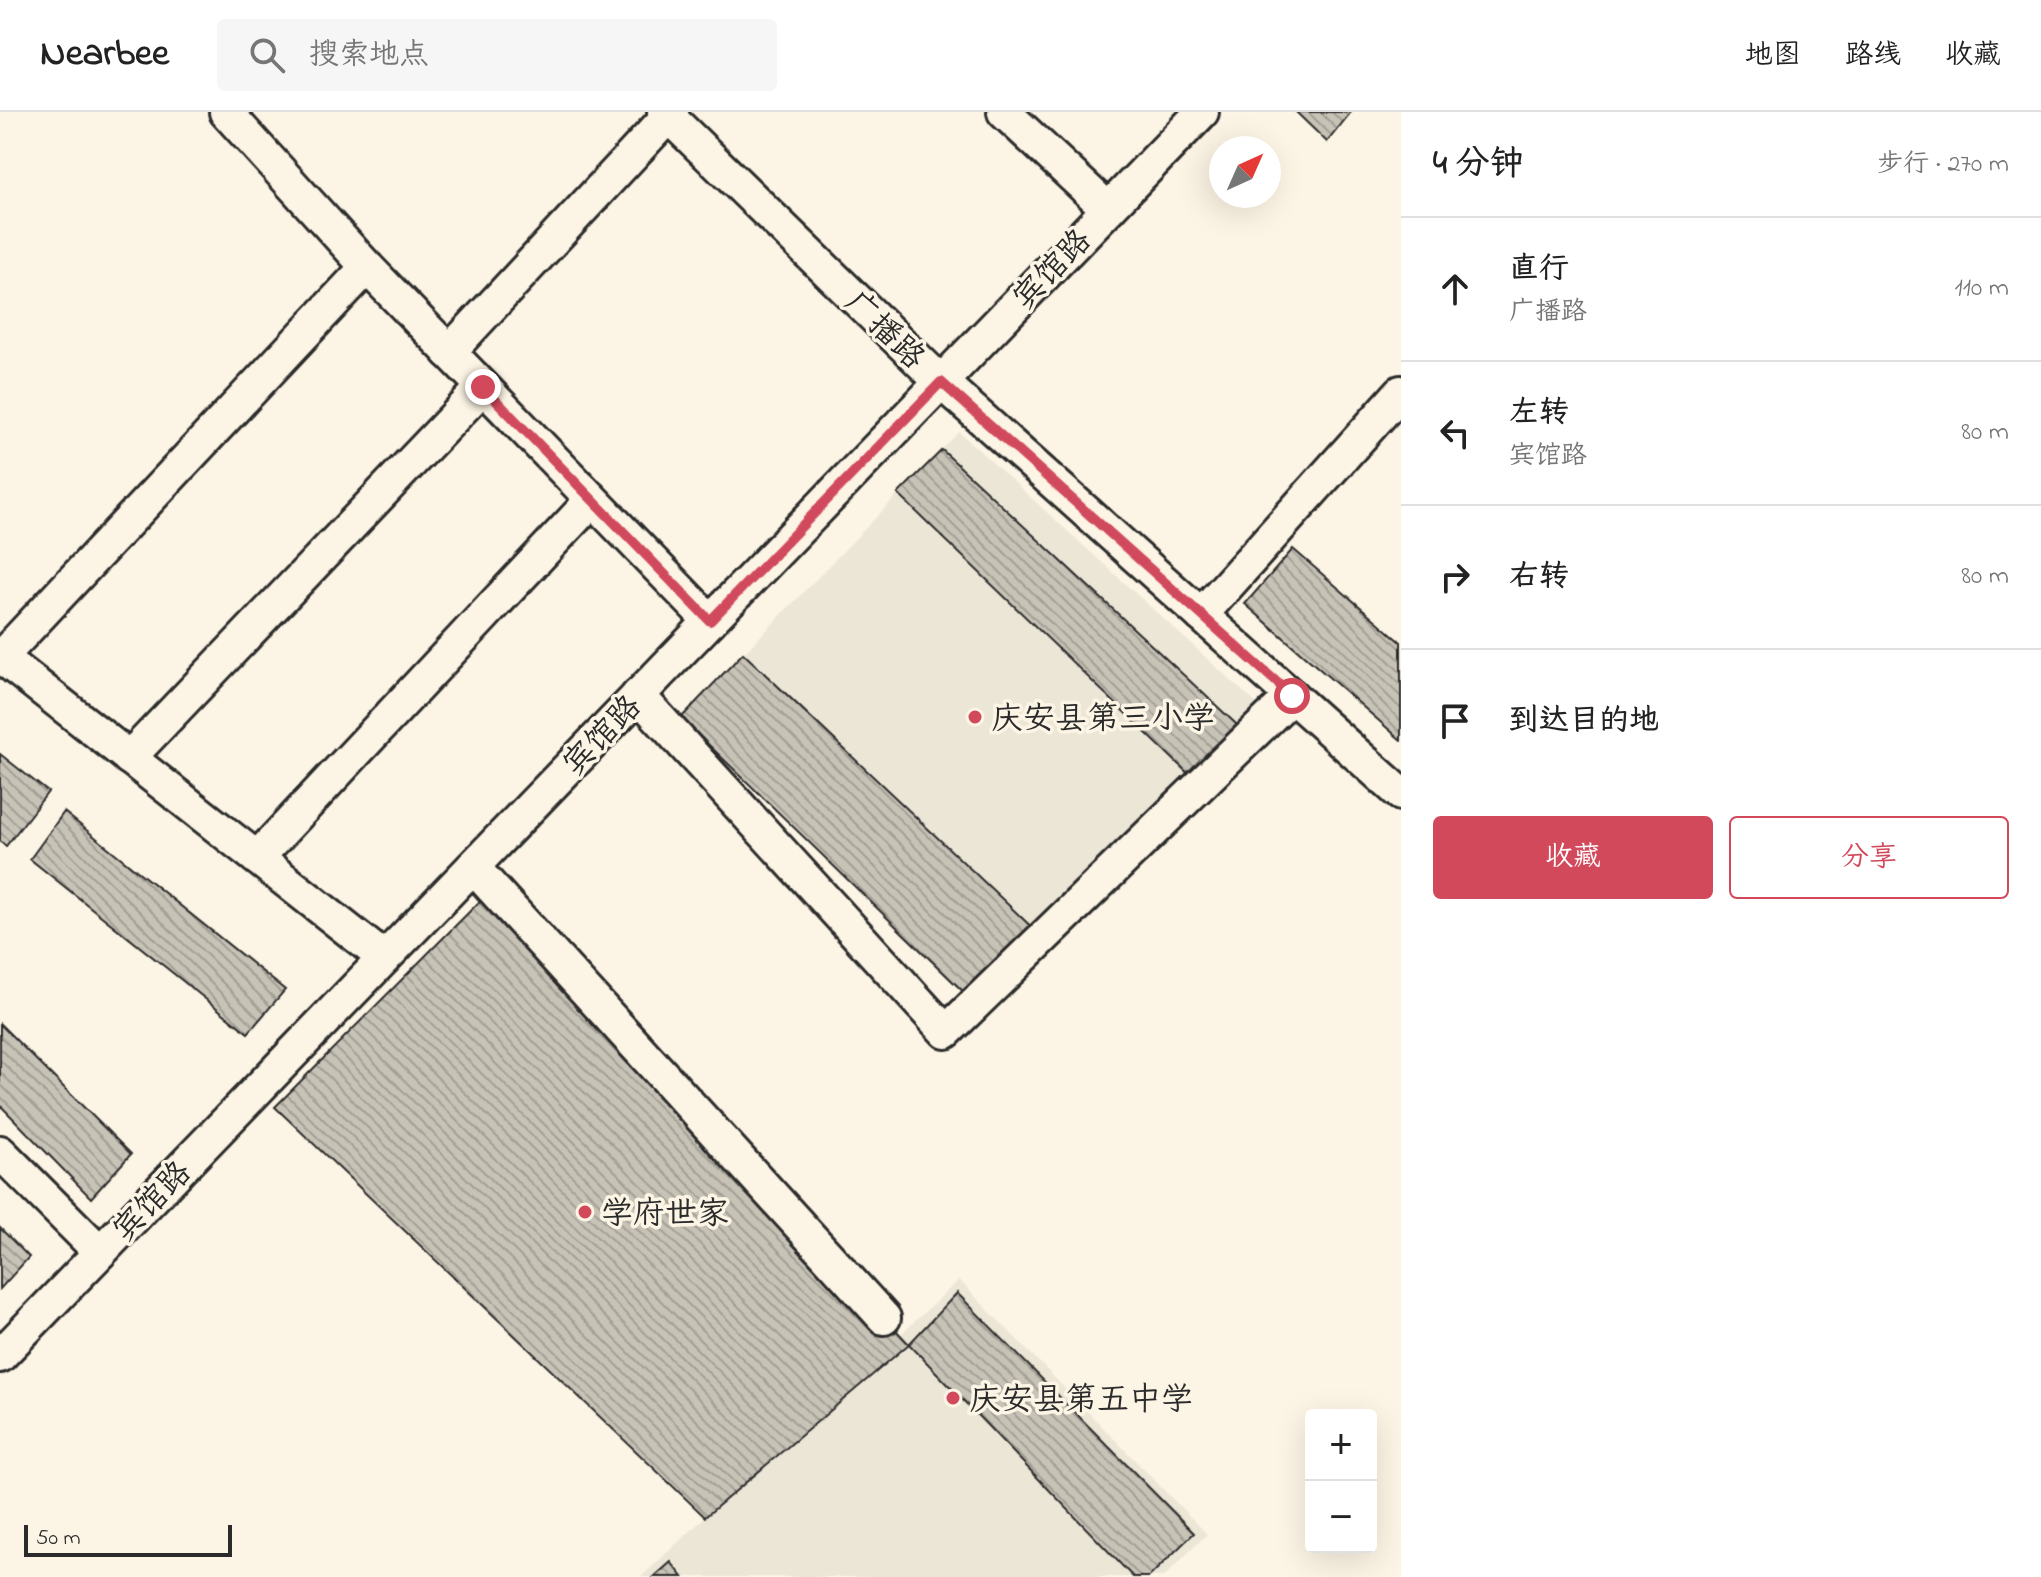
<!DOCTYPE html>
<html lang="zh">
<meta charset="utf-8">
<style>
:root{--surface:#fff;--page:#f6f6f6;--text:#222;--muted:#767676;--line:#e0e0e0;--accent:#d1495b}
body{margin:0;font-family:"Indie Flower","LXGW WenKai TC",sans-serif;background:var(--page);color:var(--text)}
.controls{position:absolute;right:24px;bottom:24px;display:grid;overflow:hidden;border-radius:8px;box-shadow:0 8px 32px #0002}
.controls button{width:72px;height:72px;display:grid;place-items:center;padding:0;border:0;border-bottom:2px solid var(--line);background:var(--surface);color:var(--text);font:40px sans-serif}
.compass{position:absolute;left:1209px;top:24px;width:72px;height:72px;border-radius:50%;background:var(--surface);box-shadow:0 8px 32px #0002;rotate:45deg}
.scale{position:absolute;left:24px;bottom:20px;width:208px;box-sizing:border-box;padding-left:8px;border:4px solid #2b2b2b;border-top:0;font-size:22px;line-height:28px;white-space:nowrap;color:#2b2b2b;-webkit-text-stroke:6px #fcf5e5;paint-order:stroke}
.stop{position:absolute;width:24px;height:24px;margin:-18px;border:6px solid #d1495b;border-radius:50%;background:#fff}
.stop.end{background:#d1495b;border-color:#fff;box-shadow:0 2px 8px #0008}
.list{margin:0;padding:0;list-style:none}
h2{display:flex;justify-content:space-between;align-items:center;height:104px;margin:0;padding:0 32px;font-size:34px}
h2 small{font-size:26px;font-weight:400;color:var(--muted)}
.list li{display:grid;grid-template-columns:52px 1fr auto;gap:24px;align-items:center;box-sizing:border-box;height:144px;padding:0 32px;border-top:2px solid var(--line)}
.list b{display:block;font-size:30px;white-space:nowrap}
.list p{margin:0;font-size:26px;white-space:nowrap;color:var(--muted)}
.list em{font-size:26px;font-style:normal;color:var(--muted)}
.actions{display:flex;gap:16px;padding:24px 32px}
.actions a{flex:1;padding:18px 0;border:2px solid var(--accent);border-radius:8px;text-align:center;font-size:28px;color:var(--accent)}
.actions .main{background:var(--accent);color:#fff}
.icon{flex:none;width:44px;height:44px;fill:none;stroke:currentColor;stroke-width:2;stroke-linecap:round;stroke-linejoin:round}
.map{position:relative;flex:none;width:1401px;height:1465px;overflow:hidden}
header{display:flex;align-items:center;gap:48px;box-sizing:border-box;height:112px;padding:0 40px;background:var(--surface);border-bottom:2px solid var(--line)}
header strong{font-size:38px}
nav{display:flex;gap:44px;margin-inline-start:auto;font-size:28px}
.search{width:560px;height:72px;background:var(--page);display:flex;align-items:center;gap:20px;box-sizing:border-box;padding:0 28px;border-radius:8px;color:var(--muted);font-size:30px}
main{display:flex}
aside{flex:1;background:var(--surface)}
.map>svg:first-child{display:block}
.built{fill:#ece6d7}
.building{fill:url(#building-back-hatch);stroke:#2b2b2b;stroke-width:2}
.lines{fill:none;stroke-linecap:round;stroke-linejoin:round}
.minor-casing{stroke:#2b2b2b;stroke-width:38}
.minor{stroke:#fcf5e5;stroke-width:32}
.route{stroke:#d1495b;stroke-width:10}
.poi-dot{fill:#d1495b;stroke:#fcf5e5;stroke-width:3}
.labels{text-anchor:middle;stroke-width:7;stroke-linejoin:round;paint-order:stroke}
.street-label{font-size:32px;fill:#2b2b2b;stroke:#fcf5e5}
.poi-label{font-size:32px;fill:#2b2b2b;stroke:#fcf5e5;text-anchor:start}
</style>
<header>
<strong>Nearbee</strong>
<div class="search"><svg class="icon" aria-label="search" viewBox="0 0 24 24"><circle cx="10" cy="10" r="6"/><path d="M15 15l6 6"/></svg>搜索地点</div>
<nav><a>地图</a><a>路线</a><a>收藏</a></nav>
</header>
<main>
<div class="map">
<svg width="1401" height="1465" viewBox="0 0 1401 1465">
<defs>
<pattern id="building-back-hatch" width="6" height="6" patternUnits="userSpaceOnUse" patternTransform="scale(2)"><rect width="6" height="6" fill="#c8c3b7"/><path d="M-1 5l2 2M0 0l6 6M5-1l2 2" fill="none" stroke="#a39f95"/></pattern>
</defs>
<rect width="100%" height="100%" fill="#fcf5e5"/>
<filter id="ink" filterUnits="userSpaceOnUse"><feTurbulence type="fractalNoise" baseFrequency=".0125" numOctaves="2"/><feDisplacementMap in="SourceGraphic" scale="16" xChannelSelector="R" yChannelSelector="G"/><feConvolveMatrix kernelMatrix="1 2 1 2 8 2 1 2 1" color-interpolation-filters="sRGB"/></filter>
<g filter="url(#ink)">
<g class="built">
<path d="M 959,320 L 1270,604 L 973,889 L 681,606 Z"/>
<path d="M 959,1168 L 1207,1422 L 1164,1465 L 641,1465 Z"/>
</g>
<g class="building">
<path d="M 1296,0 L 1351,0 L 1327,30 Z"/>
<path d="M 942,338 L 1249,624 L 1199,672 L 898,382 Z"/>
<path d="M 1293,437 L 1401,530 L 1401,628 L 1245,492 Z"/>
<path d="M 743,541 L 1041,824 L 973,889 L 681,606 Z"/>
<path d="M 0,642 L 48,680 L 6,734 L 0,729 Z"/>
<path d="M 64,700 L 285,878 L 248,921 L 30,747 Z"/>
<path d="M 487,782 L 909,1232 L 705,1405 L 275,995 Z"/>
<path d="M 0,912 L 131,1042 L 91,1086 L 0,993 Z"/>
<path d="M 0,1116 L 29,1145 L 0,1177 Z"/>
<path d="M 957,1181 L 1194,1421 L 1149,1465 L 1133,1465 L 909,1232 Z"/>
<path d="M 671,1450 L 683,1465 L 654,1465 Z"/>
</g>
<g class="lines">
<defs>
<g id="minor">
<path d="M 226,0 L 367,155 L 710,509"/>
<path d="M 664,0 L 941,270 L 1401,682"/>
<path d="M 1004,0 L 1108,97"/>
<path d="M 449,240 L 672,0"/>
<path d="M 1201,503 L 1401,280"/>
<path d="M 0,544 L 384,846"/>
<path d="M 1,545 L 367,155"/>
<path d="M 638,583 L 946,920 L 1292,584"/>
<path d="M 129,646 L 483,275"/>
<path d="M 257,746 L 592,388"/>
<path d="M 473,755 L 884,1206"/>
<path d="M 0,1040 L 100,1140"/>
<path d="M 0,1244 L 1202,0"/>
</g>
</defs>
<use href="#minor" class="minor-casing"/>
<use href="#minor" class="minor"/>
</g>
</g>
<g class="lines" filter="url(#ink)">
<path class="route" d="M 483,275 L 710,509 L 941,270 L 1292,584"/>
</g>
<g class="poi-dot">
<circle cx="975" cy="605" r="8"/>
<circle cx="585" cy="1100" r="8"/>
<circle cx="953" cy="1286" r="8"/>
</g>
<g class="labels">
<g class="street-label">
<text transform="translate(1051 156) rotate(-46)" y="11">宾馆路</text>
<text transform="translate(886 217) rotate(44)" y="11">广播路</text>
<text transform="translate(601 622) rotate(-46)" y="11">宾馆路</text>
<text transform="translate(151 1088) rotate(-46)" y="11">宾馆路</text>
</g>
<g class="poi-label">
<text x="991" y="616">庆安县第三小学</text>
<text x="601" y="1111">学府世家</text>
<text x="969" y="1297">庆安县第五中学</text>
</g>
</g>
</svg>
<div class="controls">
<button>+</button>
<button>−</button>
</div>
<svg class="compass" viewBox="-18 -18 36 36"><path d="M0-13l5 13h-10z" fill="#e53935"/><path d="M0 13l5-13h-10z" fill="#767676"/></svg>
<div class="scale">50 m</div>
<div class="stop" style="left:1292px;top:584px"></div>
<div class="stop end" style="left:483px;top:275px"></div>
</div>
<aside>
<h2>4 分钟<small>步行 · 270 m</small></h2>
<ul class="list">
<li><svg class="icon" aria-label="ahead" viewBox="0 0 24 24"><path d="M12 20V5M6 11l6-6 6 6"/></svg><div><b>直行</b><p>广播路</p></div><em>110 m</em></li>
<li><svg class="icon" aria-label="left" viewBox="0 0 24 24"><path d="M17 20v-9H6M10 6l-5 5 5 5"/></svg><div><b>左转</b><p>宾馆路</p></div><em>80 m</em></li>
<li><svg class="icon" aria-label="right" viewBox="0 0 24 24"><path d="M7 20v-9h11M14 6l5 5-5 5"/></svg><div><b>右转</b></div><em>80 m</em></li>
<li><svg class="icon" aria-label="arrive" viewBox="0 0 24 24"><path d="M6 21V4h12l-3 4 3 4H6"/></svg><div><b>到达目的地</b></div></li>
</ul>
<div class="actions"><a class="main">收藏</a><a>分享</a></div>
</aside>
</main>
